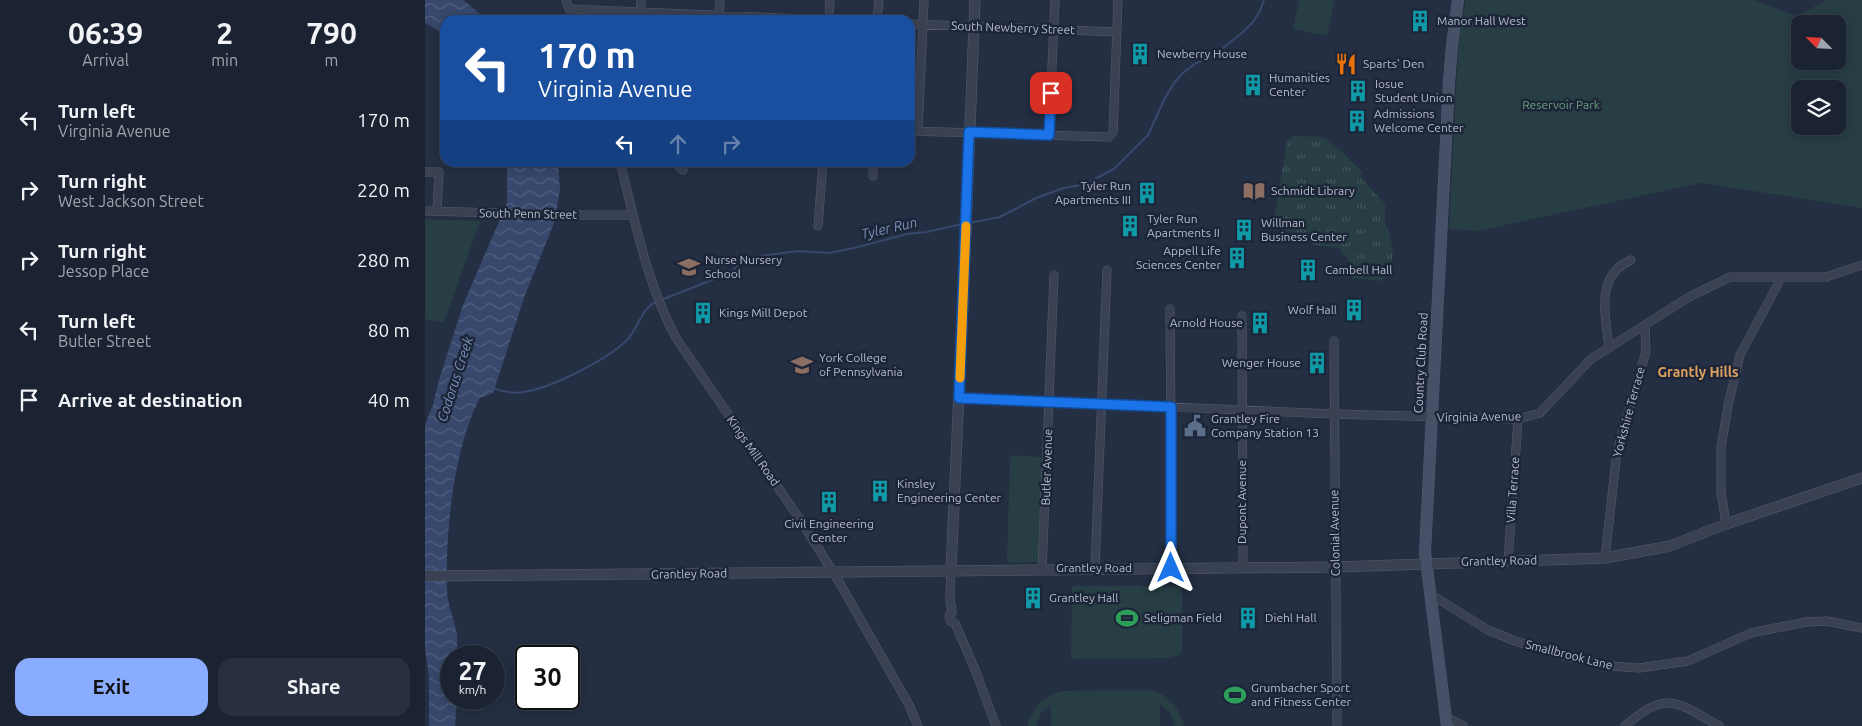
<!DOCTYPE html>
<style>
body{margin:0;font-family:Ubuntu,sans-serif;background:#282f3f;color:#f1f3f6;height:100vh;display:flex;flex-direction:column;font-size:19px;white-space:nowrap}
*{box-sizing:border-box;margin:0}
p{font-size:16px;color:#a0a4ac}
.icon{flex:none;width:28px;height:28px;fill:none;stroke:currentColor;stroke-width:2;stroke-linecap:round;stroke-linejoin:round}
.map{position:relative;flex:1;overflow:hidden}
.details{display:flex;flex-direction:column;background:#1b2333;width:425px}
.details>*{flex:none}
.guide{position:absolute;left:15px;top:15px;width:475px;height:152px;border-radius:15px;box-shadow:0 2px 12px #0003,0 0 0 1px #39404e;background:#1a4fa0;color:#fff;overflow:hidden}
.needle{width:32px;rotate:294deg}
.fabs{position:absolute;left:1366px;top:15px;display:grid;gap:10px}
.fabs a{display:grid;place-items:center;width:55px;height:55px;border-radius:10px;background:#1b2333;box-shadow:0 2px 12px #0003,0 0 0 1px #39404e;font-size:25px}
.speed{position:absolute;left:15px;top:645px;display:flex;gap:10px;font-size:25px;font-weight:700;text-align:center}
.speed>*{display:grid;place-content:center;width:65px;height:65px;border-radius:50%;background:#1b2333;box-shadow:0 2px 12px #0003,0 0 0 1px #39404e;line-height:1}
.speed small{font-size:12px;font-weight:400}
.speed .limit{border:2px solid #111;border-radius:8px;background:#fff;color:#111}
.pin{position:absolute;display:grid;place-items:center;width:42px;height:42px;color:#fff;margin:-21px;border-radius:10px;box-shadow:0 2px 8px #0006}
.me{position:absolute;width:55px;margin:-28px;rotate:0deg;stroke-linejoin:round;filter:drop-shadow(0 0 4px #0008)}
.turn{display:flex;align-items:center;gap:18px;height:105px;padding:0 15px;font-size:22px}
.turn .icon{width:65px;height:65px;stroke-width:2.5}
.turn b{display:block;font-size:35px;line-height:42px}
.lanes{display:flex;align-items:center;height:48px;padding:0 15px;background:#0003;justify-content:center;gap:25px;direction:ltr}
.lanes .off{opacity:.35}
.eta{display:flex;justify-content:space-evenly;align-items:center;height:85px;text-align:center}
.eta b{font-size:30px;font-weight:600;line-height:35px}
.cta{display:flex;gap:10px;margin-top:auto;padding:10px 15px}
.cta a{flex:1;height:58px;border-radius:15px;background:#89acff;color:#111;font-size:20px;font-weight:600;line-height:58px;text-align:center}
.cta a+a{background:#282f3f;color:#f1f3f6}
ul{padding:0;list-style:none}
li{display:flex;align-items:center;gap:15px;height:70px;padding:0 15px}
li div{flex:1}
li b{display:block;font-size:19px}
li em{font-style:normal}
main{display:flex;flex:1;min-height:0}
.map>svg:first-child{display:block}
.grass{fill:url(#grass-tufts)}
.park{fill:#263e44;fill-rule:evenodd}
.water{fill:url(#water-waves)}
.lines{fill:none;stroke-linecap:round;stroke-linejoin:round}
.stream{stroke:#37486c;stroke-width:2}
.minor-casing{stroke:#545c6d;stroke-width:9}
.tertiary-casing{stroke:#545c6d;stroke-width:11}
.secondary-casing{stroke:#545c6d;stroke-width:12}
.minor{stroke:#394153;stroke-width:8}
.tertiary{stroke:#394153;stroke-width:10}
.secondary{stroke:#465066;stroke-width:11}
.route-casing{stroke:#114b97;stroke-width:12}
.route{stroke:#1a73e8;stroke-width:9}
.slow{stroke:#f59e0b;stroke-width:9}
.labels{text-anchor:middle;stroke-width:5;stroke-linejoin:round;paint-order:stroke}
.poi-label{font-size:12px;fill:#b6bdcd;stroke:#1d2638;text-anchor:start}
.street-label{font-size:12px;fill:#b6bdcd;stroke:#1d2638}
.park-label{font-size:12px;fill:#6ba07c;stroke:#1d2638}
.water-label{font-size:14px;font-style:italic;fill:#7b8fb6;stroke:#1d2638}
.neighbourhood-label{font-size:14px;font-weight:bold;fill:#dea15f;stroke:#1d2638}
</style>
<main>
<section class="details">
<div class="eta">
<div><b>06:39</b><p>Arrival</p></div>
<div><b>2</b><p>min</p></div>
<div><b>790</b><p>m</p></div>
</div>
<ul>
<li><svg class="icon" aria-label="left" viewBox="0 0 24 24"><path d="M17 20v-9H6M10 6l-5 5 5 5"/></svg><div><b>Turn left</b><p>Virginia Avenue</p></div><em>170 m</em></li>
<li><svg class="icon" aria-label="right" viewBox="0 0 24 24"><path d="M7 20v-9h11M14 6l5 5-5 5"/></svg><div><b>Turn right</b><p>West Jackson Street</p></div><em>220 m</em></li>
<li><svg class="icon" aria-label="right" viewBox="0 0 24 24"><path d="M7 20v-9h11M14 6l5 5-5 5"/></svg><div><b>Turn right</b><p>Jessop Place</p></div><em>280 m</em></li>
<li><svg class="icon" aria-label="left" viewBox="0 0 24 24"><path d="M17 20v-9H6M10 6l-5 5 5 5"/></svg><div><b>Turn left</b><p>Butler Street</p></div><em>80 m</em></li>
<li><svg class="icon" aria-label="arrive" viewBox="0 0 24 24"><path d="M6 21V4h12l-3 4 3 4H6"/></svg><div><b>Arrive at destination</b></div><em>40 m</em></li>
</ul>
<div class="cta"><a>Exit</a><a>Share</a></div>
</section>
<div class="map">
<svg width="1437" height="726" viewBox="0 0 1437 726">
<defs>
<pattern id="grass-tufts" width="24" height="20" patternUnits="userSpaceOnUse" patternTransform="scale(1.25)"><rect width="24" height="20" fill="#263e44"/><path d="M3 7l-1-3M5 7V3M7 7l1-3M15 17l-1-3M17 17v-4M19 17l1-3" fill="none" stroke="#43585e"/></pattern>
<pattern id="water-waves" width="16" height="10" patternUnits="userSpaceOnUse" patternTransform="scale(1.25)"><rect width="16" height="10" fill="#37486c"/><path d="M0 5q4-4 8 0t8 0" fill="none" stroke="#526080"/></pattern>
</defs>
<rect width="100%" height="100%" fill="#242f44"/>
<path class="grass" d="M869 136 899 137 916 151 938 173 935 176 960 204C961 210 959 215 960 220 963 235 971 249 966 263H959L957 281 927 278 923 271 924 261 914 248 890 245 854 227 849 220 862 141Z"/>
<path class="park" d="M874 0H910L902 36 868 29Z
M1041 0H1330L1371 16 1402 0H1437V208L1276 183 1052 231 1024 229 1034 31ZM1375 24H1412V61H1375ZM1375 89H1412V126H1375Z
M0 219 55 221 19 323 0 319Z
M587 455 615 457 619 460 614 562 585 563 582 560 585 459Z
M647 586H757V651L755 655 742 658 646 659Z
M720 690C741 691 754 706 759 726H750L745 713 735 704V726H626V704L616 713 611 726H602C607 707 619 695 638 691Z"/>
<path class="water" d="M0 0H38L63 20H20V38L11 29 0 23Z
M82 163H133L135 190 129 223 100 295 68 393 55 398C29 446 20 534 22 589 22 602 28 616 31 630 33 638 32 648 32 656H26V699H32L30 726H4V676L0 648V425L8 405 14 380 38 305 82 203Z"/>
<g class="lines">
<path class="stream" d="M544 223 575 217 611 198 639 188 660 184 689 169 723 135 739 100 749 83 758 73 771 63 788 56 818 32 828 22 835 11 839 0
M236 300 287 280 305 272 317 263 336 256 373 251 404 253 429 248 482 234 502 232 537 224
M67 388C77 391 87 394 98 392 125 389 181 360 201 341 213 330 216 308 231 302"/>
<g class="minor-casing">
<path id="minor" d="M141 0 148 20
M144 9 405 20
M215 20 216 0
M294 20 295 0
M404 20 405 0
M452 20 454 0
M485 24 692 32
M485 70 496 71
M485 131 684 137 688 132 693 0
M493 131 499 0
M624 135 630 0
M195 162C210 221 222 284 251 338L378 524 413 580 484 705 493 726
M250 162 258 170
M0 172H14L12 211
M448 176V162
M0 211 144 215H207
M393 226 398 162
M745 309 747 568
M817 316 818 567
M909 341 912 726
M1184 348C1181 317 1169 276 1206 260
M534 398 909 414 1093 419 1115 413 1166 359 1264 297 1305 277H1401L1437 265
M1301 524 1296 492V447L1304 401 1315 355 1356 278
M1180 558 1192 451 1221 351 1220 326
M1083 562 1093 419
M670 568 682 270
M526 569 525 599 527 612 524 616 526 622 530 623 551 672 571 726
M617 569 629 275
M1005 594 1063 630 1090 641 1140 656 1184 666 1214 668 1263 661 1326 633 1381 622 1402 621 1437 628
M1021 717 1038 726
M1200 726C1242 690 1250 701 1294 726"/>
</g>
<g class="tertiary-casing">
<path id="tertiary" d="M526 569 539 282 550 0
M0 576 910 567 1180 558 1245 546 1301 524 1437 478"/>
</g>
<g class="secondary-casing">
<path id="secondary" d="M1022 726 1000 552 1024 82 1027 45 1033 0"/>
</g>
<use href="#minor" class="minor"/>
<use href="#tertiary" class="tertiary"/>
<use href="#secondary" class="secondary"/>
</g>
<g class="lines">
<g class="route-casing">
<path id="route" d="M626 93 624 135 544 132 534 398 746 407V568"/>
</g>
<use href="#route" class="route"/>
<path class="slow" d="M535 378 541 226"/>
</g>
<defs>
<g id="building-bare" transform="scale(1.725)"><path d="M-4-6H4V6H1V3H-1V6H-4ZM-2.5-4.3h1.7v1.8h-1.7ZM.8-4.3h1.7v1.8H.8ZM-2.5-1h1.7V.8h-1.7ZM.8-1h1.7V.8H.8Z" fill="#0f9aa8" stroke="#1d2638" stroke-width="2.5" paint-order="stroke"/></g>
<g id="restaurant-bare" transform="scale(1.725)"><path d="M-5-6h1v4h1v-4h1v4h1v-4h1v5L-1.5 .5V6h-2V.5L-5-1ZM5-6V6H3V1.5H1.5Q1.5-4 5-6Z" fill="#e8710a" stroke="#1d2638" stroke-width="2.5" paint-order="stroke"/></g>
<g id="library-bare" transform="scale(1.725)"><path d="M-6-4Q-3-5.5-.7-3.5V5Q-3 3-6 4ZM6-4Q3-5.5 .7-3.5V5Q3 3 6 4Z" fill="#8d6e63" stroke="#1d2638" stroke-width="2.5" paint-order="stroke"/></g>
<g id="school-bare" transform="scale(1.725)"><path d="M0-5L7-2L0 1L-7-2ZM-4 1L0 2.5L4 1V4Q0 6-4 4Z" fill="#8d6e63" stroke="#1d2638" stroke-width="2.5" paint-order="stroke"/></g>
<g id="university-bare" transform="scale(1.725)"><path d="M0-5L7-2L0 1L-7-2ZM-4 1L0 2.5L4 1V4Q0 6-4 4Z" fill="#8d6e63" stroke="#1d2638" stroke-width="2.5" paint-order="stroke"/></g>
<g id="civic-bare" transform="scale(1.725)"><path d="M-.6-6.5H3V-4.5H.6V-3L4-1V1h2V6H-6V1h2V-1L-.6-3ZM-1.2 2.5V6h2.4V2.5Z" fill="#5c6f8a" stroke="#1d2638" stroke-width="2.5" paint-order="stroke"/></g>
<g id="stadium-bare" transform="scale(1.725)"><path d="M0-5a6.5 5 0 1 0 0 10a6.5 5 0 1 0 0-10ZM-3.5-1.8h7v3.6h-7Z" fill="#2e9e5b" stroke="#1d2638" stroke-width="2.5" paint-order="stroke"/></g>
</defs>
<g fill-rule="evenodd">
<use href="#building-bare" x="995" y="21"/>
<use href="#building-bare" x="715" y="54"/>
<use href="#restaurant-bare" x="921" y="64"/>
<use href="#building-bare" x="828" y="85"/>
<use href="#building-bare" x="933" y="91"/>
<use href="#building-bare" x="932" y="121"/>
<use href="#library-bare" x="829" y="191"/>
<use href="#building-bare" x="722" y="193"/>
<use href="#building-bare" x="705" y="226"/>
<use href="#building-bare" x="819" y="230"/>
<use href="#building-bare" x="812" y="258"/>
<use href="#school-bare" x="264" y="267"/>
<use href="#building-bare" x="883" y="270"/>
<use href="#building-bare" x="929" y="310"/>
<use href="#building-bare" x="278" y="313"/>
<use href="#building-bare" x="835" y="323"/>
<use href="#building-bare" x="892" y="363"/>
<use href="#university-bare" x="377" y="365"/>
<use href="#civic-bare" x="770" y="426"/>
<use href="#building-bare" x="455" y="491"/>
<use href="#building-bare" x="404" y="502"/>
<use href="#building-bare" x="608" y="598"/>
<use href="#stadium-bare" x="702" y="618"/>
<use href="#building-bare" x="823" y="618"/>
<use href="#stadium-bare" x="810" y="695"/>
</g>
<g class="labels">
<g class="poi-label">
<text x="1012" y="25">Manor Hall West</text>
<text x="732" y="58">Newberry House</text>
<text x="938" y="68">Sparts' Den</text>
<text x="844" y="82">Humanities<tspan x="844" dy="14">Center</tspan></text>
<text x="950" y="88">Iosue<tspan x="950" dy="14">Student Union</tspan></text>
<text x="949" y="118">Admissions<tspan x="949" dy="14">Welcome Center</tspan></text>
<text x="706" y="190" text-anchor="end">Tyler Run<tspan x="706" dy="14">Apartments III</tspan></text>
<text x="846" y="195">Schmidt Library</text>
<text x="722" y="223">Tyler Run<tspan x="722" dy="14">Apartments II</tspan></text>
<text x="836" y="227">Willman<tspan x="836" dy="14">Business Center</tspan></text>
<text x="796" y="255" text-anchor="end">Appell Life<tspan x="796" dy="14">Sciences Center</tspan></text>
<text x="280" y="264">Nurse Nursery<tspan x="280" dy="14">School</tspan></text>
<text x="900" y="274">Cambell Hall</text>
<text x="912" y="314" text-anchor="end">Wolf Hall</text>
<text x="294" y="317">Kings Mill Depot</text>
<text x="818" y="327" text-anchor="end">Arnold House</text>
<text x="394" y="362">York College<tspan x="394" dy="14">of Pennsylvania</tspan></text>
<text x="876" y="367" text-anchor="end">Wenger House</text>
<text x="786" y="423">Grantley Fire<tspan x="786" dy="14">Company Station 13</tspan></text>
<text x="472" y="488">Kinsley<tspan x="472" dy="14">Engineering Center</tspan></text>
<text x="404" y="528" text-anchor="middle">Civil Engineering<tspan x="404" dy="14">Center</tspan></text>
<text x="624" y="602">Grantley Hall</text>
<text x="719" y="622">Seligman Field</text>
<text x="840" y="622">Diehl Hall</text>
<text x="826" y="692">Grumbacher Sport<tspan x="826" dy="14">and Fitness Center</tspan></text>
</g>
<g class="street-label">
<text transform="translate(588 28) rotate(2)" y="4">South Newberry Street</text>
<text transform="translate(103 214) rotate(1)" y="4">South Penn Street</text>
<text transform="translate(996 363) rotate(-87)" y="4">Country Club Road</text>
<text transform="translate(1204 412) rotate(-75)" y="4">Yorkshire Terrace</text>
<text transform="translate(1054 417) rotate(-1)" y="4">Virginia Avenue</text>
<text transform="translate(328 451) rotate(55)" y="4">Kings Mill Road</text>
<text transform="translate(622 467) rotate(-88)" y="4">Butler Avenue</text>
<text transform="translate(1088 490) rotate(-86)" y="4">Villa Terrace</text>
<text transform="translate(817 502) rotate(-90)" y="4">Dupont Avenue</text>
<text transform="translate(910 533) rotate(-91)" y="4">Colonial Avenue</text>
<text transform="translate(1074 561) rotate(-1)" y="4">Grantley Road</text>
<text x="669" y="572">Grantley Road</text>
<text transform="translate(264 574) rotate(-1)" y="4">Grantley Road</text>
<text transform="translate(1144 655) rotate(14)" y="4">Smallbrook Lane</text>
</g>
<g class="park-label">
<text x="1136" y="109">Reservoir Park</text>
</g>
<g class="water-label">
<text transform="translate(464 228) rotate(-13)" y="5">Tyler Run</text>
<text transform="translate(30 379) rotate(-72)" y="5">Codorus Creek</text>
</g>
<g class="neighbourhood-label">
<text x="1273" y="377">Grantly Hills</text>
</g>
</g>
</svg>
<div class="fabs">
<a><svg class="needle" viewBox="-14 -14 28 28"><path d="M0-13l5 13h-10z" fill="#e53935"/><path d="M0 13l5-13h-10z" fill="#a0a4ac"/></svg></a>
<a><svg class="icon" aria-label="layers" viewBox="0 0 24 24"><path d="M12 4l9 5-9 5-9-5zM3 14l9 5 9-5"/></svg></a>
</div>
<div class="speed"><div>27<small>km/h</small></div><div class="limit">30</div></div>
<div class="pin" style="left:626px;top:93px;background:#d93025"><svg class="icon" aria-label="arrive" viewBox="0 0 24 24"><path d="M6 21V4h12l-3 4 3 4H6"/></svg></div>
<svg class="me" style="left:746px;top:568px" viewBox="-20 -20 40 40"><path d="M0-17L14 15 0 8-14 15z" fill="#1a73e8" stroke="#fff" stroke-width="4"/></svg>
<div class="guide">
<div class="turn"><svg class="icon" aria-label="left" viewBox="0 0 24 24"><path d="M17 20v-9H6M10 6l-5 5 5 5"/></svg><div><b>170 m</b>Virginia Avenue</div></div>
<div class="lanes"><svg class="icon" aria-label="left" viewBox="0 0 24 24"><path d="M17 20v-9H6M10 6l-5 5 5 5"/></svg><svg class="icon off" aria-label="ahead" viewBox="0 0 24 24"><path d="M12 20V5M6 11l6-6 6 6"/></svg><svg class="icon off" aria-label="right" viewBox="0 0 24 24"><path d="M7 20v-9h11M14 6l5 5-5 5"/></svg></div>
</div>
</div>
</main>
